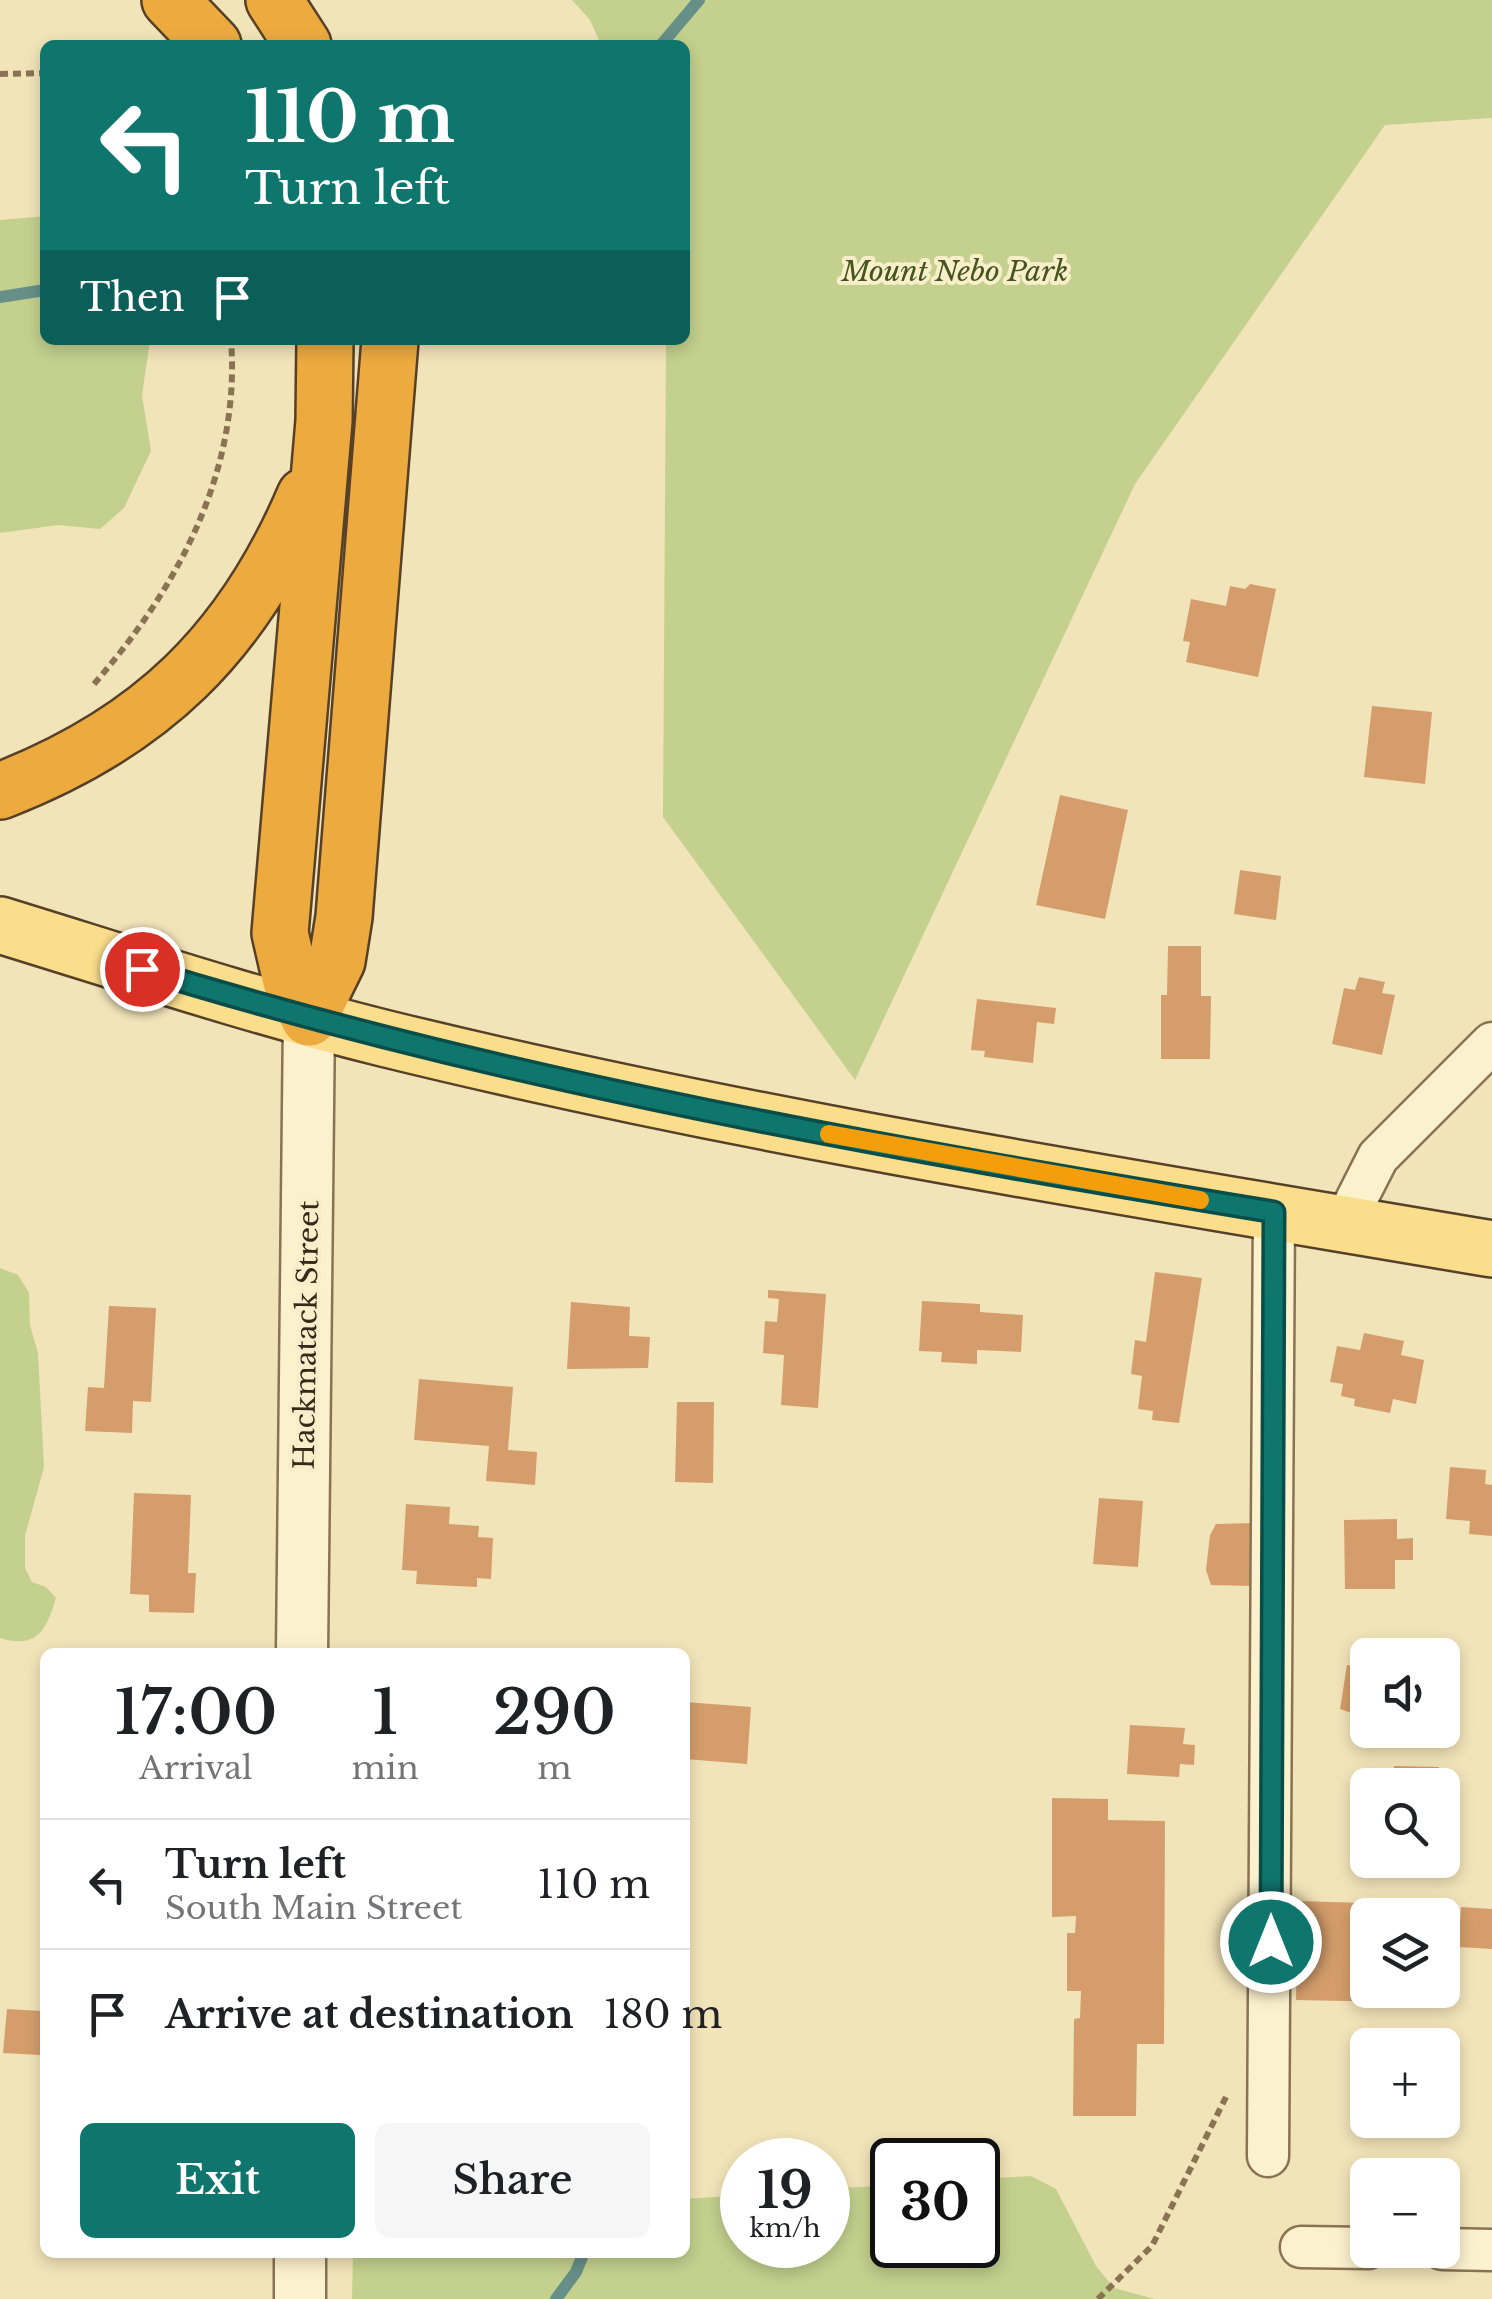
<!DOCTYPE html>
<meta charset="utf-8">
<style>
body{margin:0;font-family:"Libre Baskerville",serif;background:#f6f6f6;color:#202124;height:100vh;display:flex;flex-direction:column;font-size:38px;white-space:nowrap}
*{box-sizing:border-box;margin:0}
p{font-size:32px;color:#757577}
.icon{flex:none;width:55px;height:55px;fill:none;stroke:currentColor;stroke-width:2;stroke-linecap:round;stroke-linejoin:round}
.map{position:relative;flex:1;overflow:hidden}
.details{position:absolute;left:40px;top:1648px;width:650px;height:610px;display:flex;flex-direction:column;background:#fff;border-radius:15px;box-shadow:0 5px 15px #0003}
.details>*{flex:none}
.banner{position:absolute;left:40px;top:40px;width:650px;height:305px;border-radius:15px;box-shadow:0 5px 15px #0003;background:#0f766e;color:#fff;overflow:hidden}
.tools{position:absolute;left:1350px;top:1638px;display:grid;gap:20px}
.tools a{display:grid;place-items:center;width:110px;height:110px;border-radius:15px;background:#fff;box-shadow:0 5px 15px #0003;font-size:50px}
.speed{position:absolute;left:720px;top:2138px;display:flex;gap:20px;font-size:50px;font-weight:700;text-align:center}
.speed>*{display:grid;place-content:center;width:130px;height:130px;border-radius:50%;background:#fff;box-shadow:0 5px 15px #0003;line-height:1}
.speed small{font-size:25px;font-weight:400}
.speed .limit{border:5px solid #111;border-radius:15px;background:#fff;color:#111}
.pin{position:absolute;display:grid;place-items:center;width:85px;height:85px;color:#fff;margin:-42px;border:5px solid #fff;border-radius:50%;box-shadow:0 2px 10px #0007}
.me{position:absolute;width:110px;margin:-55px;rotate:0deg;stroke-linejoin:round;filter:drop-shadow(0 0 8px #0008)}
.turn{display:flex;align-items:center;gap:35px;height:210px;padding:0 40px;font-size:45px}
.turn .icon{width:130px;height:130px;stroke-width:2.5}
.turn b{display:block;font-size:70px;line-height:85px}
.then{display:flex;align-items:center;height:95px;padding:0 40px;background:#0003;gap:20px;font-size:38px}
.eta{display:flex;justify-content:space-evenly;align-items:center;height:170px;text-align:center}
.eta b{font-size:60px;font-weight:600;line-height:70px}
.primary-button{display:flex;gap:20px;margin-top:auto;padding:20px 40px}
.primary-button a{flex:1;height:115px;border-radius:15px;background:#0f766e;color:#fff;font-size:40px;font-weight:600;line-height:115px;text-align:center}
.primary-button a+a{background:#f6f6f6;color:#202124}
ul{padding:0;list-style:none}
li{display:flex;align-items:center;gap:30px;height:130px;padding:0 40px;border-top:2px solid #e0e0e0}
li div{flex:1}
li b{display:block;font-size:38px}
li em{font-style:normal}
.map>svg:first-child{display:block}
.green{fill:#c4d08d}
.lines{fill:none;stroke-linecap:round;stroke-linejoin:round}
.stream{stroke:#668f87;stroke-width:12}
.building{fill:#d49d6b}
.minor-casing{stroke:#8a7353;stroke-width:45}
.tertiary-casing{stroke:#8a7353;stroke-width:55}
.primary-casing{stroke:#564028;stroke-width:60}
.motorway-casing{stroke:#564028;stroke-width:60}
.path{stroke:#8a7353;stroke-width:6;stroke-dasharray:8 5;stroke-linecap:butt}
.minor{stroke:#fcf1cd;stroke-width:40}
.tertiary{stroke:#fcf1cd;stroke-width:50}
.primary{stroke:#fade8c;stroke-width:55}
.motorway{stroke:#ecaa3f;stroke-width:55}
.route-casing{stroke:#0a4d48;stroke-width:25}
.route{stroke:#0f766e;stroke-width:18}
.slow{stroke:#f59e0b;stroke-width:18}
.labels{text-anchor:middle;stroke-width:8;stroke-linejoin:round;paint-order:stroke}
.park-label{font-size:28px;font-style:italic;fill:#44551e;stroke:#f9eeca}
.street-label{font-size:28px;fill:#372919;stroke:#f9eeca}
</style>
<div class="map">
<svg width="1492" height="2299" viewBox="0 0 1492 2299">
<rect width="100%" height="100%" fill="#f2e4b9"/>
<path class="green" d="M572 0H1492V118L1385 125 1135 484 855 1080 663 817 666 340H685V45H601L590 20Z
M45 216V340H150L142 395 151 451 124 508 100 529 58 525 0 533V220Z
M0 1268 18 1275 29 1293 30 1325 38 1353 44 1467 25 1536V1568L32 1582 46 1587 56 1598C46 1631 37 1649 0 1638Z
M1031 2176 1056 2189 1096 2266 1114 2288 1155 2299H352L353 2253 685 2252V2199L742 2195V2245H828V2189L892 2185V2245H978V2179Z"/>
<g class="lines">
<path class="stream" d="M661 45 699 0
M0 297 45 290
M556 2299 576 2272 584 2252"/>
</g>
<path class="building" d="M1250 584 1276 589 1258 677 1186 662 1190 642 1183 641 1191 599 1226 606 1230 586 1245 589Z
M1372 706 1432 712 1425 784 1364 777Z
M1060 795 1128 810 1105 919 1036 905Z
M1240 870 1281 876 1276 920 1234 914Z
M1168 946H1201V996H1211L1210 1059H1161V995H1167Z
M1359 977 1385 982 1382 993 1395 995 1382 1055 1332 1044 1344 988 1355 990Z
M977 999 1056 1008 1054 1024 1037 1022 1033 1063 984 1057 985 1051 971 1050Z
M1155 1272 1202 1278 1179 1423 1152 1420 1153 1411 1138 1409 1142 1376 1131 1374 1135 1340 1146 1342Z
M768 1290 826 1294 818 1408 781 1405 784 1355 763 1353 765 1321 777 1322 779 1299 768 1298Z
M922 1301 980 1304V1312L1023 1315 1021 1352 977 1350V1364L941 1362 942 1352 919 1351Z
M571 1302 630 1307 629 1336 650 1337 648 1368 567 1369Z
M109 1306 156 1308 151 1402 133 1401 132 1433 85 1431 88 1387 104 1388Z
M1364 1333 1404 1341 1401 1355 1424 1360 1416 1404 1393 1399 1390 1413 1354 1406 1355 1399 1341 1396 1343 1384 1330 1382 1337 1346 1360 1350Z
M419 1379 513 1387 508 1450 537 1452 535 1485 486 1481 489 1446 414 1440Z
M677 1402H714L713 1483 675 1482Z
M1450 1467 1486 1470 1485 1484 1492 1485V1536L1469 1534 1470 1521 1446 1519Z
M134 1493 191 1495 188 1573H196L194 1613 149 1612V1595L130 1594Z
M1099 1498 1143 1501 1138 1567 1093 1564Z
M406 1504 450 1507 449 1524 479 1526 478 1537 493 1538 491 1579 477 1578V1587L416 1584 417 1571 402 1570Z
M1397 1519V1539L1413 1538V1560H1395V1589H1345L1344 1520Z
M1252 1523 1253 1586 1211 1585 1206 1570 1210 1535 1216 1524Z
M1347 1665 1368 1668V1719L1340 1709Z
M685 1702 751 1707 747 1764 685 1759Z
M1130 1725 1185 1728 1183 1744 1195 1745 1194 1765 1180 1764 1179 1777 1127 1774Z
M1394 1766 1439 1767 1438 1785H1393Z
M1052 1798 1108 1799V1820L1165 1821 1164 2044H1137L1136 2116H1073L1074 2019 1080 2018 1081 1991H1067V1933H1075L1076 1916 1052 1917Z
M1298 1901 1396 1904 1395 1915H1368V1990H1394L1393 2002 1296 2000Z
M1461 1907 1492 1909V1949L1458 1947Z
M7 2009 42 2011 40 2055 3 2053Z"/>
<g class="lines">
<g class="minor-casing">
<path id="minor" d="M1344 1224 1378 1157 1492 1043
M1268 2156 1274 1212
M1301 2247 1368 2248
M1442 2249 1492 2250"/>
</g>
<g class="tertiary-casing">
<path id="tertiary" d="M302 1652 309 1018
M300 2299V2252"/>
</g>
<g class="primary-casing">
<path id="primary" d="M0 925C127 964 254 1006 383 1038 749 1128 1121 1186 1492 1249"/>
</g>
<g class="motorway-casing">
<path id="motorway" d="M170 0 213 45
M274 0 303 45
M0 791C150 733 242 644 305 496
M309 1018 337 961 344 917 390 340
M309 1018 291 981 280 933 324 421 325 340"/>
</g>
<path class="path" d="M0 74 45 73
M94 684C178 588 241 470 231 340
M1098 2299 1152 2246 1227 2095"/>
<use href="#minor" class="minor"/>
<use href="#tertiary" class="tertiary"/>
<use href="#primary" class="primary"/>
<use href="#motorway" class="motorway"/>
</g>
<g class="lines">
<g class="route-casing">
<path id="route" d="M142 969C511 1083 893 1149 1274 1212L1271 1942"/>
</g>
<use href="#route" class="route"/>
<path class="slow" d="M829 1134 1200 1200"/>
</g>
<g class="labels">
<g class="park-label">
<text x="955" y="281">Mount Nebo Park</text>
</g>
<g class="street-label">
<text transform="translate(306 1335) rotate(-89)" y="10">Hackmatack Street</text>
</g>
</g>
</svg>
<div class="tools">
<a><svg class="icon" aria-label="sound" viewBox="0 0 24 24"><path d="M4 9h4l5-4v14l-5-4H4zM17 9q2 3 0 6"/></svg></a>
<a><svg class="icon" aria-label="search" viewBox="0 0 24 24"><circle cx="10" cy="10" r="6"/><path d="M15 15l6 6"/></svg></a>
<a><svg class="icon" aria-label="layers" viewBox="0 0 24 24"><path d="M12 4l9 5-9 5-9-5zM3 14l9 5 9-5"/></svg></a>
<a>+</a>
<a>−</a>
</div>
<div class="speed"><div>19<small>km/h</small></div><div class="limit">30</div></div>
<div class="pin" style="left:142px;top:969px;background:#d93025"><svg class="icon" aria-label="arrive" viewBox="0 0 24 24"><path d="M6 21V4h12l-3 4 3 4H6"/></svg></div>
<svg class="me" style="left:1271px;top:1942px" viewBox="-20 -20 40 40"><circle r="17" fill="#0f766e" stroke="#fff" stroke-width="3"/><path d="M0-11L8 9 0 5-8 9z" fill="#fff"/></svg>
<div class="banner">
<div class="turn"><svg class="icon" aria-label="left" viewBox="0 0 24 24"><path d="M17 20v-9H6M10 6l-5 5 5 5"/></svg><div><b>110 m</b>Turn left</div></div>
<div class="then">Then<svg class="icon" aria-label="arrive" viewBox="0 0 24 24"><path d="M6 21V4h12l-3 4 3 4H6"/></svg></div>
</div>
<section class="details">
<div class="eta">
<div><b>17:00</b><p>Arrival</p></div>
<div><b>1</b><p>min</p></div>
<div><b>290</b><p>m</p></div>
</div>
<ul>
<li><svg class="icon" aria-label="left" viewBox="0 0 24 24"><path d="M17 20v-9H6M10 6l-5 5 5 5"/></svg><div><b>Turn left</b><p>South Main Street</p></div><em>110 m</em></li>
<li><svg class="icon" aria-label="arrive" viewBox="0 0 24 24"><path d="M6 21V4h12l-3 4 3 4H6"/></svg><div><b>Arrive at destination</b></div><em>180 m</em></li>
</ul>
<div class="primary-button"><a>Exit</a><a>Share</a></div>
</section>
</div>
